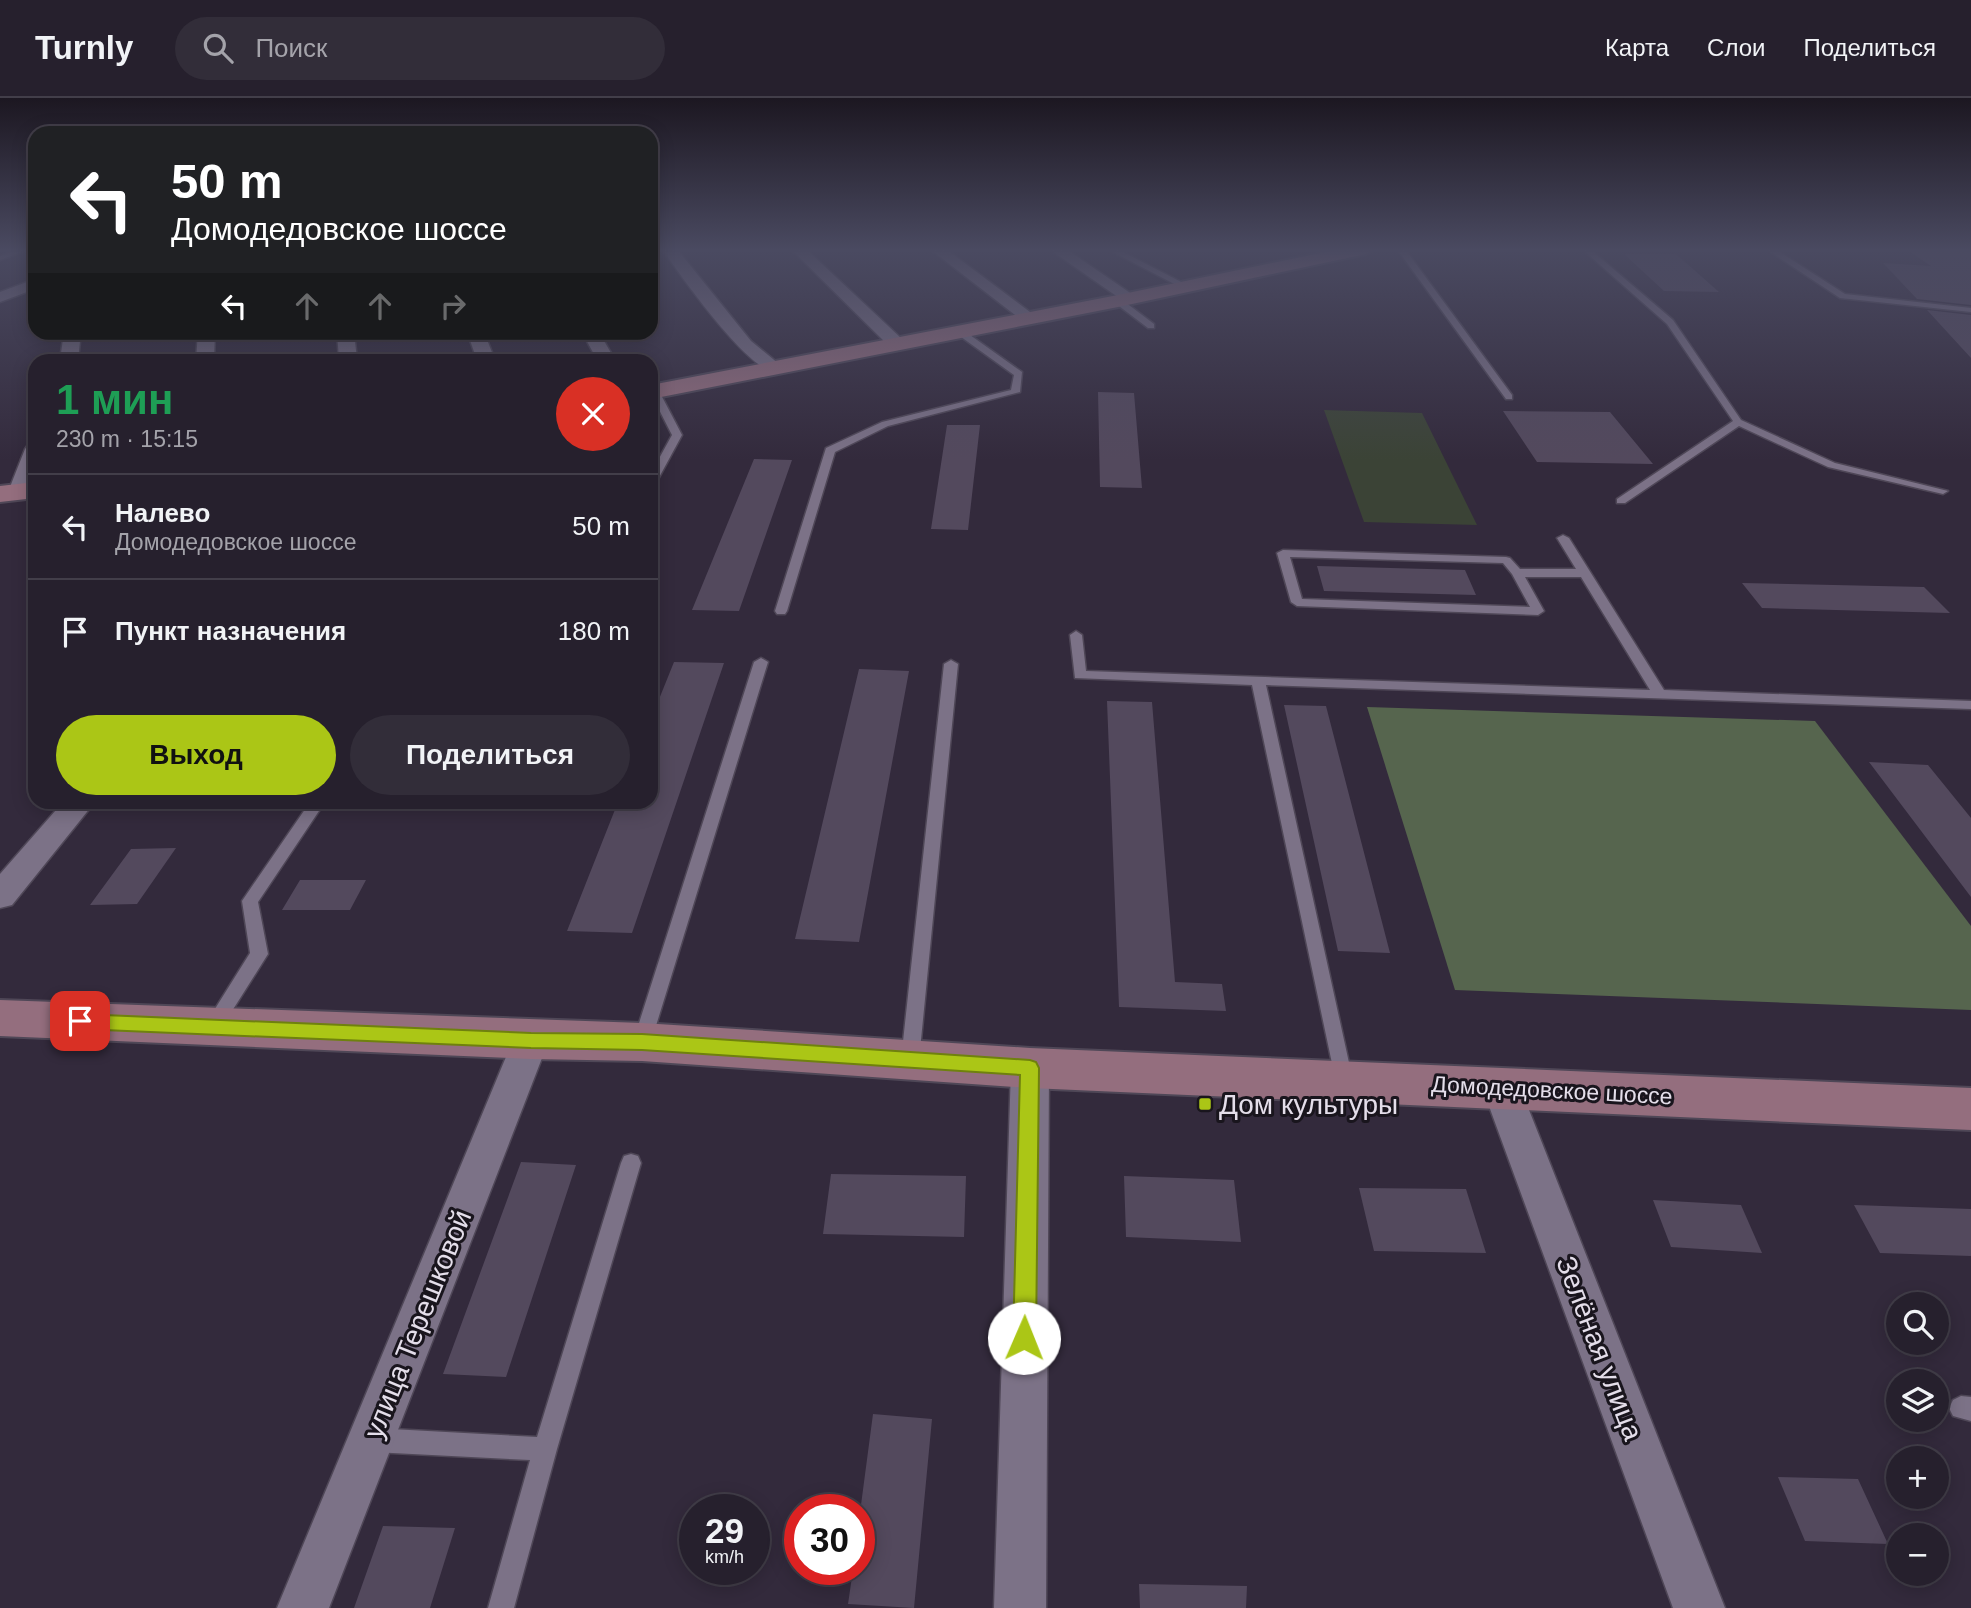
<!DOCTYPE html>
<html lang="ru">
<meta charset="utf-8">
<style>
body{margin:0;font-family:Arial,sans-serif;background:#322d39;color:#f1f3f6;height:100vh;display:flex;flex-direction:column;font-size:26px;white-space:nowrap}
*{box-sizing:border-box;margin:0}
p{font-size:23px;color:#a4a3aa}
.icon{flex:none;width:38px;height:38px;fill:none;stroke:currentColor;stroke-width:2;stroke-linecap:round;stroke-linejoin:round}
.map{position:relative;flex:1;overflow:hidden}
.sheet{position:absolute;left:28px;top:256px;width:630px;height:455px;display:flex;flex-direction:column;background:#26202d;border-radius:21px;box-shadow:0 4px 18px #0003,0 0 0 2px #423e49}
.sheet>*{flex:none}
.guide{position:absolute;left:28px;top:28px;width:630px;height:214px;border-radius:21px;box-shadow:0 4px 18px #0003,0 0 0 2px #423e49;background:#202124;color:#fff;overflow:hidden}
.fabs{position:absolute;left:1886px;top:1194px;display:grid;gap:14px}
.fabs a{display:grid;place-items:center;width:63px;height:63px;border-radius:50%;background:#26202d;box-shadow:0 4px 18px #0003,0 0 0 2px #423e49;font-size:35px}
.speed{position:absolute;left:679px;top:1396px;display:flex;gap:14px;font-size:35px;font-weight:700;text-align:center}
.speed>*{display:grid;place-content:center;width:91px;height:91px;border-radius:50%;background:#26202d;box-shadow:0 4px 18px #0003,0 0 0 2px #423e49;line-height:1}
.speed small{font-size:18px;font-weight:400}
.speed .limit{border:10px solid #d22;background:#fff;color:#111}
.pin{position:absolute;display:grid;place-items:center;width:60px;height:60px;color:#fff;margin:-30px;border-radius:14px;box-shadow:0 4px 10px #0006}
.me{position:absolute;width:77px;margin:-38px;rotate:1deg;stroke-linejoin:round;filter:drop-shadow(0 0 5px #0008)}
.turn{display:flex;align-items:center;gap:24px;height:147px;padding:0 28px;font-size:32px}
.turn .icon{width:91px;height:91px;stroke-width:2.5}
.turn b{display:block;font-size:49px;line-height:60px}
.lanes{display:flex;align-items:center;height:66px;padding:0 28px;background:#0003;justify-content:center;gap:35px;direction:ltr}
.lanes .off{opacity:.35}
.round{display:grid;place-items:center;flex:none;width:74px;height:74px;border-radius:37px;background:#322d39}
.overview{display:flex;align-items:center;justify-content:space-between;height:119px;padding:0 28px}
h1{font-size:42px;font-weight:600;line-height:52px;color:#1e9e55}
.button{display:flex;gap:14px;margin-top:auto;padding:14px 28px}
.button a{flex:1;height:80px;border-radius:42px;background:#abc616;color:#111;font-size:28px;font-weight:600;line-height:80px;text-align:center}
.button a+a{background:#322d39;color:#f1f3f6}
ul{padding:0;list-style:none}
li{display:flex;align-items:center;gap:21px;height:105px;padding:0 28px;border-top:2px solid #423e49}
li div{flex:1}
li b{display:block;font-size:26px}
li em{font-style:normal}
header{display:flex;align-items:center;gap:42px;box-sizing:border-box;height:98px;padding:0 35px;background:#26202d;border-bottom:2px solid #423e49}
header strong{font-size:33px}
nav{display:flex;gap:38px;margin-inline-start:auto;font-size:24px}
.search{width:490px;height:63px;background:#322d39;display:flex;align-items:center;gap:18px;box-sizing:border-box;padding:0 24px;border-radius:38px;color:#a4a3aa;font-size:26px}
.map>svg:first-child{display:block}
.green{fill:#3b4336}
.forest{fill:#56654e}
.building{fill:#53495d}
.lines{fill:none;stroke-linecap:round;stroke-linejoin:round}
.lane-casing{stroke:#4f4757;stroke-width:3}
.street-casing{stroke:#4f4757;stroke-width:3}
.secondary-casing{stroke:#4f4757;stroke-width:4}
.lane{fill:#7c7287;fill-rule:evenodd}
.street{fill:#7c7287;fill-rule:evenodd}
.secondary{fill:#946e7e;fill-rule:evenodd}
.route{fill:#abc616;stroke:#6f810e;stroke-width:2}
.poi-dot{fill:#abc616;stroke:#19151d;stroke-width:2.5}
.labels{text-anchor:middle;stroke-width:6;stroke-linejoin:round;paint-order:stroke}
.street-label{font-size:23px;fill:#e4deea;stroke:#19151d}
.near-poi-label{font-size:28px;fill:#e4deea;stroke:#19151d;text-anchor:start}
.near-street-label{font-size:28px;fill:#e4deea;stroke:#19151d}
</style>
<header>
<strong>Turnly</strong>
<div class="search"><svg class="icon" aria-label="search" viewBox="0 0 24 24"><circle cx="10" cy="10" r="6"/><path d="M15 15l6 6"/></svg>Поиск</div>
<nav><a>Карта</a><a>Слои</a><a>Поделиться</a></nav>
</header>
<div class="map">
<svg width="1971" height="1510" viewBox="0 0 1971 1510">
<rect width="100%" height="100%" fill="#332a3c"/>
<path class="green" d="M1324 312 1422 315 1477 427 1364 424Z"/>
<path class="forest" d="M1367 609 1815 623 1971 828V912L1455 892Z"/>
<path class="building" d="M1906 151H1971V207L1917 201 1883 165 1931 168Z
M1624 156H1676L1719 194 1664 193Z
M1927 212 1971 217V260Z
M1098 294 1134 295 1142 390 1100 389Z
M1503 313 1610 314 1653 366 1537 364Z
M947 327H980L968 432 931 431Z
M754 361 792 362 739 513 692 512Z
M1317 468 1465 472 1476 497 1324 493Z
M1742 485 1924 489 1950 515 1762 510Z
M674 564 724 565 632 835 567 833 618 704H651V621Z
M859 571 909 573 859 844 795 841Z
M1107 603 1152 604 1175 884 1222 886 1226 913 1119 909Z
M1284 607 1326 608 1390 855 1338 853Z
M1869 664 1928 667 1971 720V799Z
M176 750 137 806 90 807 131 751Z
M300 782H366L350 812H282Z
M521 1064 576 1067 506 1279 443 1276Z
M831 1076 966 1078 964 1139 823 1136Z
M1124 1078 1234 1082 1241 1144 1126 1139Z
M1359 1090 1466 1091 1486 1155 1374 1153Z
M1653 1102 1741 1107 1762 1155 1671 1149Z
M1854 1107 1971 1111V1158L1880 1155Z
M873 1316 932 1321 914 1510 848 1506 853 1472H859V1422Z
M1778 1379 1858 1381 1888 1446 1805 1443Z
M383 1428 455 1430 430 1510H354Z
M1139 1486 1247 1488 1246 1510H1140Z"/>
<g class="lines">
<g class="lane-casing">
<path id="lane" d="M19 151H30L0 162V158Z
M1107 151H1117L1191 189 1184 191Z
M1397 151H1405L1512 297V301H1506Z
M1582 151H1590L1673 222 1741 322 1835 365 1948 393 1943 396 1828 369 1739 328 1625 405H1617V401L1733 323 1667 226Z
M1766 151H1775L1845 196 1971 210V214L1840 200Z
M1115 201H1121L1154 226V230H1148L1115 205Z
M957 232H963L1022 274 1020 294 888 328 835 354 787 513 785 516H777L775 513 826 350 882 324 1011 292 1014 277 957 236Z
M654 290 659 293 682 337 656 385 651 388V375L672 337 651 296V291Z
M1563 437 1569 440 1664 592 1971 603V611L1266 587 1353 983 1351 989 1344 991 1337 989 1252 587 1075 580 1070 537 1076 533 1082 537 1086 573 1650 592 1581 479H1525L1544 513 1538 517 1297 508 1291 504 1277 455 1283 452 1506 459 1510 460 1520 471H1576L1557 440ZM1290 459 1503 465 1512 476 1530 509 1302 501Z
M761 560 768 564 651 944 649 949 642 952 635 949 633 944 754 564Z
M951 562 958 566 919 962 917 968 910 970 903 968 901 962 944 566Z
M310 704H325L258 804 268 856 220 932 214 935 208 932 205 927 208 922 250 855 242 803Z
M631 1056 638 1058 641 1065 557 1351 514 1510H488L530 1362 373 1354 365 1350 361 1342 365 1334 373 1330 537 1339 621 1065 624 1058Z
M1961 1298 1971 1299V1323L1953 1318 1949 1310 1953 1302Z"/>
</g>
<g class="street-casing">
<path id="street" d="M662 151H677L751 243 779 266 782 270 779 274C752 280 679 175 662 151Z
M791 151H806L903 242 906 246 903 250H891Z
M930 151H946L1038 220 1036 224H1024Z
M1049 151H1066L1139 201 1137 204H1125Z
M35 181V191L0 204V194Z
M64 234H81L78 262H60Z
M198 234H215L214 262H196Z
M337 234H354L357 262H339Z
M467 234H484L495 262H477Z
M582 234H599L615 262H597Z
M35 345C35 364 37 382 27 399H11L8 394 25 351 28 347Z
M63 704H95L12 807 0 810V776Z
M531 927 544 931 549 942 329 1510H277L513 942 518 931Z
M1030 954 1043 959 1049 970 1046 1510H994L1011 970 1017 959Z
M1501 972 1514 977 1520 989 1725 1510H1673L1482 989 1488 977Z"/>
</g>
<g class="secondary-casing">
<path id="secondary" d="M1340 151H1375L1366 156 1118 209 651 301V287L1118 197Z
M35 384V400L0 404V388Z
M0 902 642 925 1030 950 1971 990V1032L1030 990 642 963 531 961 0 938Z"/>
</g>
<use href="#lane" class="lane"/>
<use href="#street" class="street"/>
<use href="#secondary" class="secondary"/>
</g>
<linearGradient id="sky" x2="0" y2="1"><stop stop-color="#1c1721"/><stop offset="0.42" stop-color="#4a4a61"/><stop offset="1" stop-color="#4a4a61" stop-opacity="0"/></linearGradient>
<rect width="1971" height="362" fill="url(#sky)"/>
<path class="route" d="M80 916 531 935 642 936 1030 962 1036 964 1039 970 1036 1240 1033 1248 1024 1251 1016 1248 1013 1240 1020 977 642 952 531 950 80 931 73 928 70 923 73 918Z"/>
<rect class="poi-dot" x="1198" y="999" width="14" height="14" rx="3.5"/>
<g class="labels">
<g class="street-label">
<text transform="translate(1552 992) rotate(3)" y="8">Домодедовское шоссе</text>
</g>
<g class="near-poi-label">
<text x="1219" y="1016">Дом культуры</text>
</g>
<g class="near-street-label">
<text transform="translate(417 1226) rotate(-68)" y="10">улица Терешковой</text>
<text transform="translate(1600 1250) rotate(69)" y="10">Зелёная улица</text>
</g>
</g>
</svg>
<div class="fabs">
<a><svg class="icon" aria-label="search" viewBox="0 0 24 24"><circle cx="10" cy="10" r="6"/><path d="M15 15l6 6"/></svg></a>
<a><svg class="icon" aria-label="layers" viewBox="0 0 24 24"><path d="M12 4l9 5-9 5-9-5zM3 14l9 5 9-5"/></svg></a>
<a>+</a>
<a>−</a>
</div>
<div class="speed"><div>29<small>km/h</small></div><div class="limit">30</div></div>
<div class="pin" style="left:80px;top:923px;background:#d93025"><svg class="icon" aria-label="arrive" viewBox="0 0 24 24"><path d="M6 21V4h12l-3 4 3 4H6"/></svg></div>
<svg class="me" style="left:1024px;top:1240px" viewBox="-20 -20 40 40"><circle r="19" fill="#fff"/><path d="M0-13L10 11 0 6-10 11z" fill="#abc616"/></svg>
<div class="guide">
<div class="turn"><svg class="icon" aria-label="left" viewBox="0 0 24 24"><path d="M17 20v-9H6M10 6l-5 5 5 5"/></svg><div><b>50 m</b>Домодедовское шоссе</div></div>
<div class="lanes"><svg class="icon" aria-label="left" viewBox="0 0 24 24"><path d="M17 20v-9H6M10 6l-5 5 5 5"/></svg><svg class="icon off" aria-label="ahead" viewBox="0 0 24 24"><path d="M12 20V5M6 11l6-6 6 6"/></svg><svg class="icon off" aria-label="ahead" viewBox="0 0 24 24"><path d="M12 20V5M6 11l6-6 6 6"/></svg><svg class="icon off" aria-label="right" viewBox="0 0 24 24"><path d="M7 20v-9h11M14 6l5 5-5 5"/></svg></div>
</div>
<section class="sheet">
<div class="overview"><div><h1>1 мин</h1><p>230 m · 15:15</p></div><a class="round" style="background:#d93025;color:#fff"><svg class="icon" aria-label="close" viewBox="0 0 24 24"><path d="M6 6l12 12M18 6L6 18"/></svg></a></div>
<ul>
<li><svg class="icon" aria-label="left" viewBox="0 0 24 24"><path d="M17 20v-9H6M10 6l-5 5 5 5"/></svg><div><b>Налево</b><p>Домодедовское шоссе</p></div><em>50 m</em></li>
<li><svg class="icon" aria-label="arrive" viewBox="0 0 24 24"><path d="M6 21V4h12l-3 4 3 4H6"/></svg><div><b>Пункт назначения</b></div><em>180 m</em></li>
</ul>
<div class="button"><a>Выход</a><a>Поделиться</a></div>
</section>
</div>
